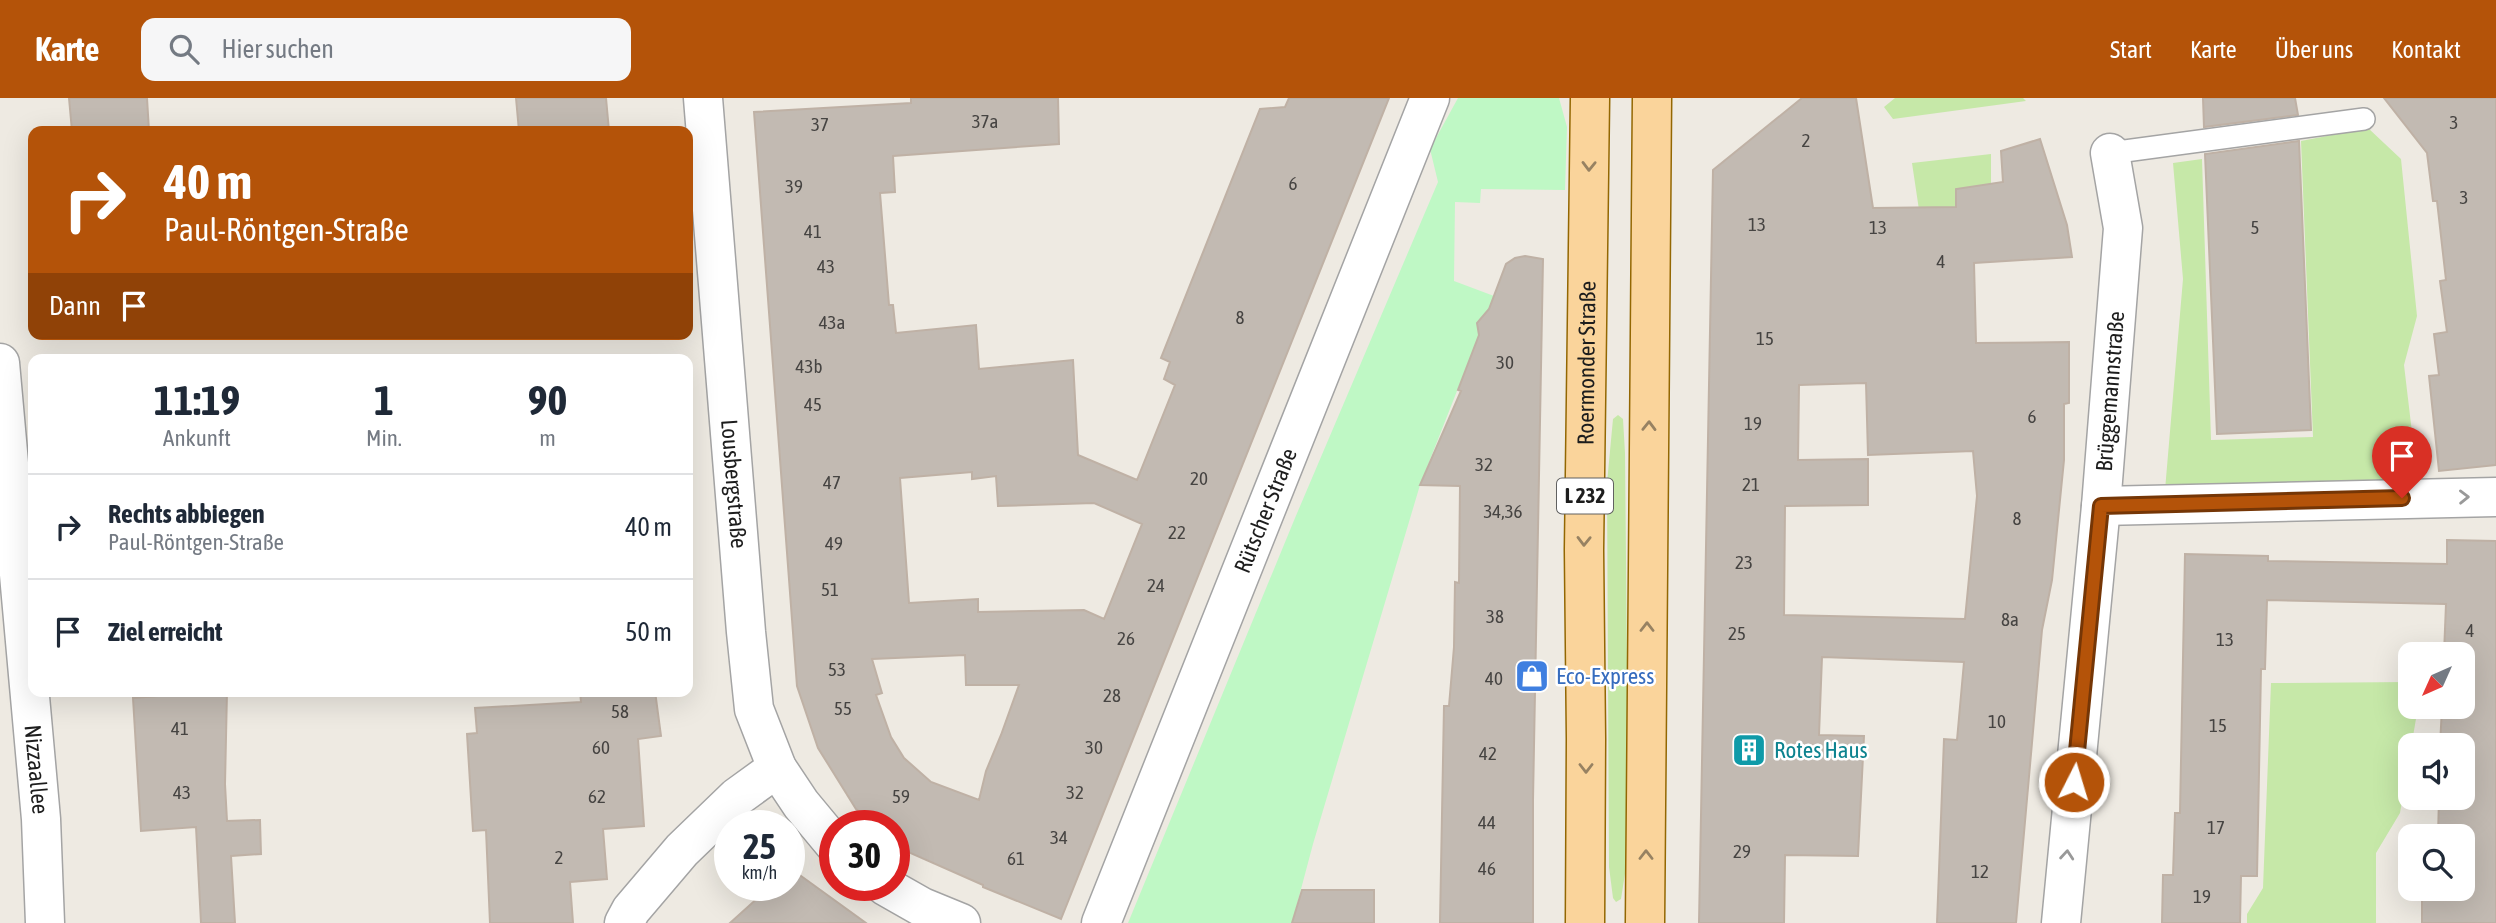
<!DOCTYPE html>
<html lang="de">
<meta charset="utf-8">
<style>
body{margin:0;font-family:"Asap Condensed",sans-serif;background:#f6f6f7;color:#1f2937;height:100vh;display:flex;flex-direction:column;font-size:26px;white-space:nowrap}
*{box-sizing:border-box;margin:0}
p{font-size:23px;color:#747a83}
.icon{flex:none;width:38px;height:38px;fill:none;stroke:currentColor;stroke-width:2;stroke-linecap:round;stroke-linejoin:round}
.map{position:relative;flex:1;overflow:hidden}
.panel{position:absolute;left:28px;top:256px;width:665px;height:343px;display:flex;flex-direction:column;background:#fff;border-radius:14px;box-shadow:0 7px 28px #0002}
.panel>*{flex:none}
.hud{position:absolute;left:28px;top:28px;width:665px;height:214px;border-radius:14px;box-shadow:0 7px 28px #0002;background:#b45309;color:#fff;overflow:hidden}
.needle{width:46px;rotate:225deg}
.fabs{position:absolute;left:2398px;top:544px;display:grid;gap:14px}
.fabs a{display:grid;place-items:center;width:77px;height:77px;border-radius:14px;background:#fff;box-shadow:0 7px 28px #0002;font-size:35px}
.speed{position:absolute;left:714px;top:712px;display:flex;gap:14px;font-size:35px;font-weight:700;text-align:center}
.speed>*{display:grid;place-content:center;width:91px;height:91px;border-radius:50%;background:#fff;box-shadow:0 7px 28px #0002;line-height:1}
.speed small{font-size:18px;font-weight:400}
.speed .limit{border:10px solid #d22;background:#fff;color:#111}
.pin{position:absolute;display:grid;place-items:center;width:60px;height:60px;color:#fff;margin:-72px -30px;border-radius:50% 50% 50% 0;rotate:-45deg;box-shadow:0 0 7px #0007}
.pin .icon{rotate:45deg}
.me{position:absolute;width:77px;margin:-38px;rotate:5deg;stroke-linejoin:round;filter:drop-shadow(0 0 5px #0008)}
.turn{display:flex;align-items:center;gap:24px;height:147px;padding:0 21px;font-size:32px}
.turn .icon{width:91px;height:91px;stroke-width:2.5}
.turn b{display:block;font-size:49px;line-height:60px}
.then{display:flex;align-items:center;height:66px;padding:0 21px;background:#0003;gap:14px;font-size:26px}
.eta{display:flex;justify-content:space-evenly;align-items:center;height:119px;text-align:center}
.eta b{font-size:42px;font-weight:700;line-height:49px}
ul{padding:0;list-style:none}
li{display:flex;align-items:center;gap:21px;height:105px;padding:0 21px;border-top:2px solid #e0e1e3}
li div{flex:1}
li b{display:block;font-size:26px}
li em{font-style:normal}
header{display:flex;align-items:center;gap:42px;box-sizing:border-box;height:98px;padding:0 35px;background:#b45309;color:#fff}
header strong{font-size:33px}
nav{display:flex;gap:38px;margin-inline-start:auto;font-size:24px}
.search{width:490px;height:63px;background:#f6f6f7;display:flex;align-items:center;gap:18px;box-sizing:border-box;padding:0 24px;border-radius:14px;color:#747a83;font-size:26px}
.map>svg:first-child{display:block}
.grass{fill:#c6e8a8}
.park{fill:#bff8c5}
.building{fill:#c2bab2;stroke:#bfb1a5;stroke-width:2;fill-rule:evenodd}
.lines{fill:none;stroke-linecap:round;stroke-linejoin:round}
.lane-casing{stroke:#a4a4a4;stroke-width:24}
.street-casing{stroke:#a4a4a4;stroke-width:41}
.primary-casing{stroke:#936702;stroke-width:41}
.lane{stroke:#fff;stroke-width:21}
.street{stroke:#fff;stroke-width:38}
.primary{stroke:#fad49b;stroke-width:38}
.oneway{stroke:#978262}
.oneway2{stroke:#999}
.route-casing{stroke:#753606;stroke-width:18}
.route{stroke:#b45309;stroke-width:12}
.labels{text-anchor:middle;stroke-width:5;stroke-linejoin:round;paint-order:stroke}
.number-label{font-size:19px;fill:#464442}
.shield{fill:#fff;stroke:#616161;stroke-width:2}
.shield-label{font-size:21px;font-weight:bold;fill:#1d1d1d}
.street-label{font-size:23px;fill:#1d1d1d;stroke:#fff}
.shop-label{font-size:23px;fill:#366cbe;stroke:#fff;text-anchor:start}
.culture-label{font-size:23px;fill:#0d838f;stroke:#fff;text-anchor:start}
</style>
<header>
<strong>Karte</strong>
<div class="search"><svg class="icon" aria-label="search" viewBox="0 0 24 24"><circle cx="10" cy="10" r="6"/><path d="M15 15l6 6"/></svg>Hier suchen</div>
<nav><a>Start</a><a>Karte</a><a>Über uns</a><a>Kontakt</a></nav>
</header>
<div class="map">
<svg width="2496" height="825" viewBox="0 0 2496 825">
<rect width="100%" height="100%" fill="#eeeae2"/>
<path class="grass" d="M1895 0H2023L2026 3 1893 21 1884 9Z
M2368 30 2401 61 2417 218 2404 267 2418 385 2165 392 2183 181 2173 65 2202 61 2211 342 2313 339 2301 43Z
M1991 56V86L1956 91V127L1922 132 1912 65Z
M1618 317 1623 321 1625 355 1628 671 1627 763 1621 801 1616 804 1613 800 1609 769 1607 385 1613 321Z
M2410 584V609H2418L2400 715 2376 755V825H2247V816L2263 790 2271 585Z"/>
<path class="park" d="M1458 0H1559L1567 29 1565 92 1481 91 1480 105 1455 104 1454 183 1494 198 1489 211 1477 225 1479 237 1420 387 1313 746 1292 825H1128L1295 420 1438 84 1430 51Z"/>
<path class="building" d="M69 0H147L149 33H72Z
M516 0H606L609 33H519Z
M911 0H1058L1059 46 893 58 895 94 880 95 889 207H893L896 235 976 227 979 271 1073 262 1078 357 1137 382 1175 287 1164 281 1170 264 1161 260 1260 11 1285 9 1289 0H1389L1061 821 983 789V787L908 754 894 743V728H877L856 711 818 650 797 588 754 14 911 5ZM972 374V381L996 378 998 408 1094 405 1142 426 1104 521 1084 512 978 514V501L909 505 900 380ZM965 557 966 587H1019L1001 637 986 673 979 702 931 684 904 660 891 639 876 597 882 595 872 561Z
M1802 0H1856L1873 110 1956 109V91L2003 84 2001 53 2040 41 2067 127 2072 159 1974 165 1976 245 2069 244V305L2064 306V362L2052 482 2042 532 2016 825H1937L1944 641 1957 642 1964 564 1822 559 1819 637 1864 638 1858 758 1785 757 1784 825H1699L1713 72ZM1866 285 1868 357 1973 353 1977 398 1965 521 1784 517 1785 408 1868 407V361L1798 362 1799 287Z
M2203 0H2295L2298 17 2204 29Z
M2384 0H2496V367L2439 373 2429 278 2439 277 2434 236 2447 234 2440 183 2446 182 2437 103H2433L2427 55Z
M2299 43 2311 332 2217 336 2205 56Z
M1525 158 1543 161 1533 702V825H1440L1444 608H1449L1454 549 1455 484 1459 485 1460 388 1420 387 1461 293 1458 292 1479 237 1477 225 1489 211 1506 166 1515 160Z
M2447 442 2496 443V825H2422V791H2462V738H2438L2439 700H2462V648H2440L2442 609H2462V556H2444L2446 506 2267 502 2265 571H2261L2257 778H2241L2240 825H2162L2163 777H2173L2175 715H2180L2185 456 2268 458V463L2447 466Z
M170 593H227L225 686 227 723 260 722 261 756 231 758 235 825H201L196 729 141 733 133 600 170 597Z
M580 593H655L661 638 638 641 644 728 603 731 607 781 570 784 573 825H490L486 732 473 733 467 636 477 635 475 610 581 604Z
M790 770 866 825H730L771 788H789Z
M1302 792H1374V825H1292Z"/>
<g class="lines">
<g class="lane-casing">
<path id="lane" d="M2110 55 2364 21"/>
</g>
<g class="street-casing">
<g id="street">
<path id="s1" d="M703 0 746 534 754 611 777 670 801 706 835 747"/>
<path id="s2" d="M0 265 41 721 45 825"/>
<path d="M2101 408 2496 399"/>
<path d="M885 788 922 809 961 825"/>
<path d="M624 825 631 812 682 752 737 699 777 670"/>
<path id="s3" d="M1101 825 1430 0"/>
<path id="s4" d="M2061 825 2101 408 2123 130 2110 55"/>
</g>
</g>
<g class="primary-casing">
<g id="primary">
<path id="s5" d="M1585 825 1586 641 1584 452 1590 0"/>
<path d="M1645 825 1652 0"/>
</g>
</g>
<use href="#lane" class="lane"/>
<use href="#street" class="street"/>
<use href="#primary" class="primary"/>
</g>
<defs><path id="oneway-chevron" d="M-2-3.5L2.5 0L-2 3.5" fill="none" stroke-width="1.6" stroke-linecap="round" stroke-linejoin="round" transform="scale(1.75)"/></defs>
<g class="oneway">
<use href="#oneway-chevron" transform="translate(1589 68) rotate(91)"/>
<use href="#oneway-chevron" transform="translate(1649 328) rotate(-89)"/>
<use href="#oneway-chevron" transform="translate(1584 443) rotate(91)"/>
<use href="#oneway-chevron" transform="translate(1647 529) rotate(-90)"/>
<use href="#oneway-chevron" transform="translate(1586 670) rotate(90)"/>
<use href="#oneway-chevron" transform="translate(1646 757) rotate(-90)"/>
</g>
<g class="oneway2">
<use href="#oneway-chevron" transform="translate(2464 399) rotate(-1)"/>
<use href="#oneway-chevron" transform="translate(2067 757) rotate(-85)"/>
</g>
<g class="lines">
<g class="route-casing">
<path id="route" d="M2074 684 2101 408 2402 400"/>
</g>
<use href="#route" class="route"/>
</g>
<defs>
<g id="shop-square" transform="scale(1.75)"><rect x="-9" y="-9" width="18" height="18" rx="4" fill="#3f7fe0" stroke="#fff"/><path d="M-5-2.5h2.3a2.7 3.5 0 0 1 5.4 0H5L5.5 6h-11ZM-1.5-2.5h3a1.5 2.3 0 0 0-3 0Z" fill="#fff"/></g>
<g id="building-square" transform="scale(1.75)"><rect x="-9" y="-9" width="18" height="18" rx="4" fill="#0f9aa8" stroke="#fff"/><path d="M-4-6H4V6H1V3H-1V6H-4ZM-2.5-4.3h1.7v1.8h-1.7ZM.8-4.3h1.7v1.8H.8ZM-2.5-1h1.7V.8h-1.7ZM.8-1h1.7V.8H.8Z" fill="#fff"/></g>
</defs>
<g fill-rule="evenodd">
<use href="#shop-square" x="1532" y="578"/>
<use href="#building-square" x="1749" y="652"/>
</g>
<g class="labels">
<g class="number-label">
<text x="985" y="30">37a</text>
<text x="2454" y="31">3</text>
<text x="820" y="33">37</text>
<text x="1806" y="49">2</text>
<text x="1293" y="92">6</text>
<text x="794" y="95">39</text>
<text x="2464" y="106">3</text>
<text x="1757" y="133">13</text>
<text x="1878" y="136">13</text>
<text x="2255" y="136">5</text>
<text x="813" y="140">41</text>
<text x="1941" y="170">4</text>
<text x="826" y="175">43</text>
<text x="1240" y="226">8</text>
<text x="832" y="231">43a</text>
<text x="1765" y="247">15</text>
<text x="1505" y="271">30</text>
<text x="809" y="275">43b</text>
<text x="813" y="313">45</text>
<text x="2032" y="325">6</text>
<text x="1753" y="332">19</text>
<text x="1484" y="373">32</text>
<text x="1199" y="387">20</text>
<text x="832" y="391">47</text>
<text x="1751" y="393">21</text>
<text x="1503" y="420">34,36</text>
<text x="2017" y="427">8</text>
<text x="1177" y="441">22</text>
<text x="834" y="452">49</text>
<text x="1744" y="471">23</text>
<text x="1156" y="494">24</text>
<text x="830" y="498">51</text>
<text x="1495" y="525">38</text>
<text x="2010" y="528">8a</text>
<text x="2470" y="539">4</text>
<text x="1737" y="542">25</text>
<text x="1126" y="547">26</text>
<text x="2225" y="548">13</text>
<text x="837" y="578">53</text>
<text x="1494" y="587">40</text>
<text x="1112" y="604">28</text>
<text x="843" y="617">55</text>
<text x="620" y="620">58</text>
<text x="1997" y="630">10</text>
<text x="2218" y="634">15</text>
<text x="180" y="637">41</text>
<text x="601" y="656">60</text>
<text x="1094" y="656">30</text>
<text x="1488" y="662">42</text>
<text x="182" y="701">43</text>
<text x="1075" y="701">32</text>
<text x="597" y="705">62</text>
<text x="901" y="705">59</text>
<text x="1487" y="731">44</text>
<text x="2216" y="736">17</text>
<text x="1059" y="746">34</text>
<text x="1742" y="760">29</text>
<text x="559" y="766">2</text>
<text x="1016" y="767">61</text>
<text x="1487" y="777">46</text>
<text x="1980" y="780">12</text>
<text x="2202" y="805">19</text>
</g>
<rect class="shield" x="1557" y="380.5" width="56" height="35" rx="5"/>
<g class="shield-label">
<text x="1585" y="405">L 232</text>
</g>
<g class="street-label">
<text dy="8" stroke="none"><textPath href="#s5" startOffset="560">Roermonder Straße</textPath></text>
<text dy="8" stroke="none"><textPath href="#s4" startOffset="534">Brüggemannstraße</textPath></text>
<text dy="8" stroke="none"><textPath href="#s1" startOffset="387">Lousbergstraße</textPath></text>
<text dy="8" stroke="none"><textPath href="#s3" startOffset="444">Rütscher Straße</textPath></text>
<text dy="8" stroke="none"><textPath href="#s2" startOffset="408">Nizzaallee</textPath></text>
</g>
<g class="shop-label">
<text x="1556" y="586">Eco-Express</text>
</g>
<g class="culture-label">
<text x="1774" y="660">Rotes Haus</text>
</g>
</g>
</svg>
<div class="fabs">
<a><svg class="needle" viewBox="-14 -14 28 28"><path d="M0-13l5 13h-10z" fill="#e53935"/><path d="M0 13l5-13h-10z" fill="#747a83"/></svg></a>
<a><svg class="icon" aria-label="sound" viewBox="0 0 24 24"><path d="M4 9h4l5-4v14l-5-4H4zM17 9q2 3 0 6"/></svg></a>
<a><svg class="icon" aria-label="search" viewBox="0 0 24 24"><circle cx="10" cy="10" r="6"/><path d="M15 15l6 6"/></svg></a>
</div>
<div class="speed"><div>25<small>km/h</small></div><div class="limit">30</div></div>
<div class="pin" style="left:2402px;top:400px;background:#d93025"><svg class="icon" aria-label="arrive" viewBox="0 0 24 24"><path d="M6 21V4h12l-3 4 3 4H6"/></svg></div>
<svg class="me" style="left:2074px;top:684px" viewBox="-20 -20 40 40"><circle r="17" fill="#b45309" stroke="#fff" stroke-width="3"/><path d="M0-11L8 9 0 5-8 9z" fill="#fff"/></svg>
<div class="hud">
<div class="turn"><svg class="icon" aria-label="right" viewBox="0 0 24 24"><path d="M7 20v-9h11M14 6l5 5-5 5"/></svg><div><b>40 m</b>Paul-Röntgen-Straße</div></div>
<div class="then">Dann<svg class="icon" aria-label="arrive" viewBox="0 0 24 24"><path d="M6 21V4h12l-3 4 3 4H6"/></svg></div>
</div>
<section class="panel">
<div class="eta">
<div><b>11:19</b><p>Ankunft</p></div>
<div><b>1</b><p>Min.</p></div>
<div><b>90</b><p>m</p></div>
</div>
<ul>
<li><svg class="icon" aria-label="right" viewBox="0 0 24 24"><path d="M7 20v-9h11M14 6l5 5-5 5"/></svg><div><b>Rechts abbiegen</b><p>Paul-Röntgen-Straße</p></div><em>40 m</em></li>
<li><svg class="icon" aria-label="arrive" viewBox="0 0 24 24"><path d="M6 21V4h12l-3 4 3 4H6"/></svg><div><b>Ziel erreicht</b></div><em>50 m</em></li>
</ul>
</section>
</div>
